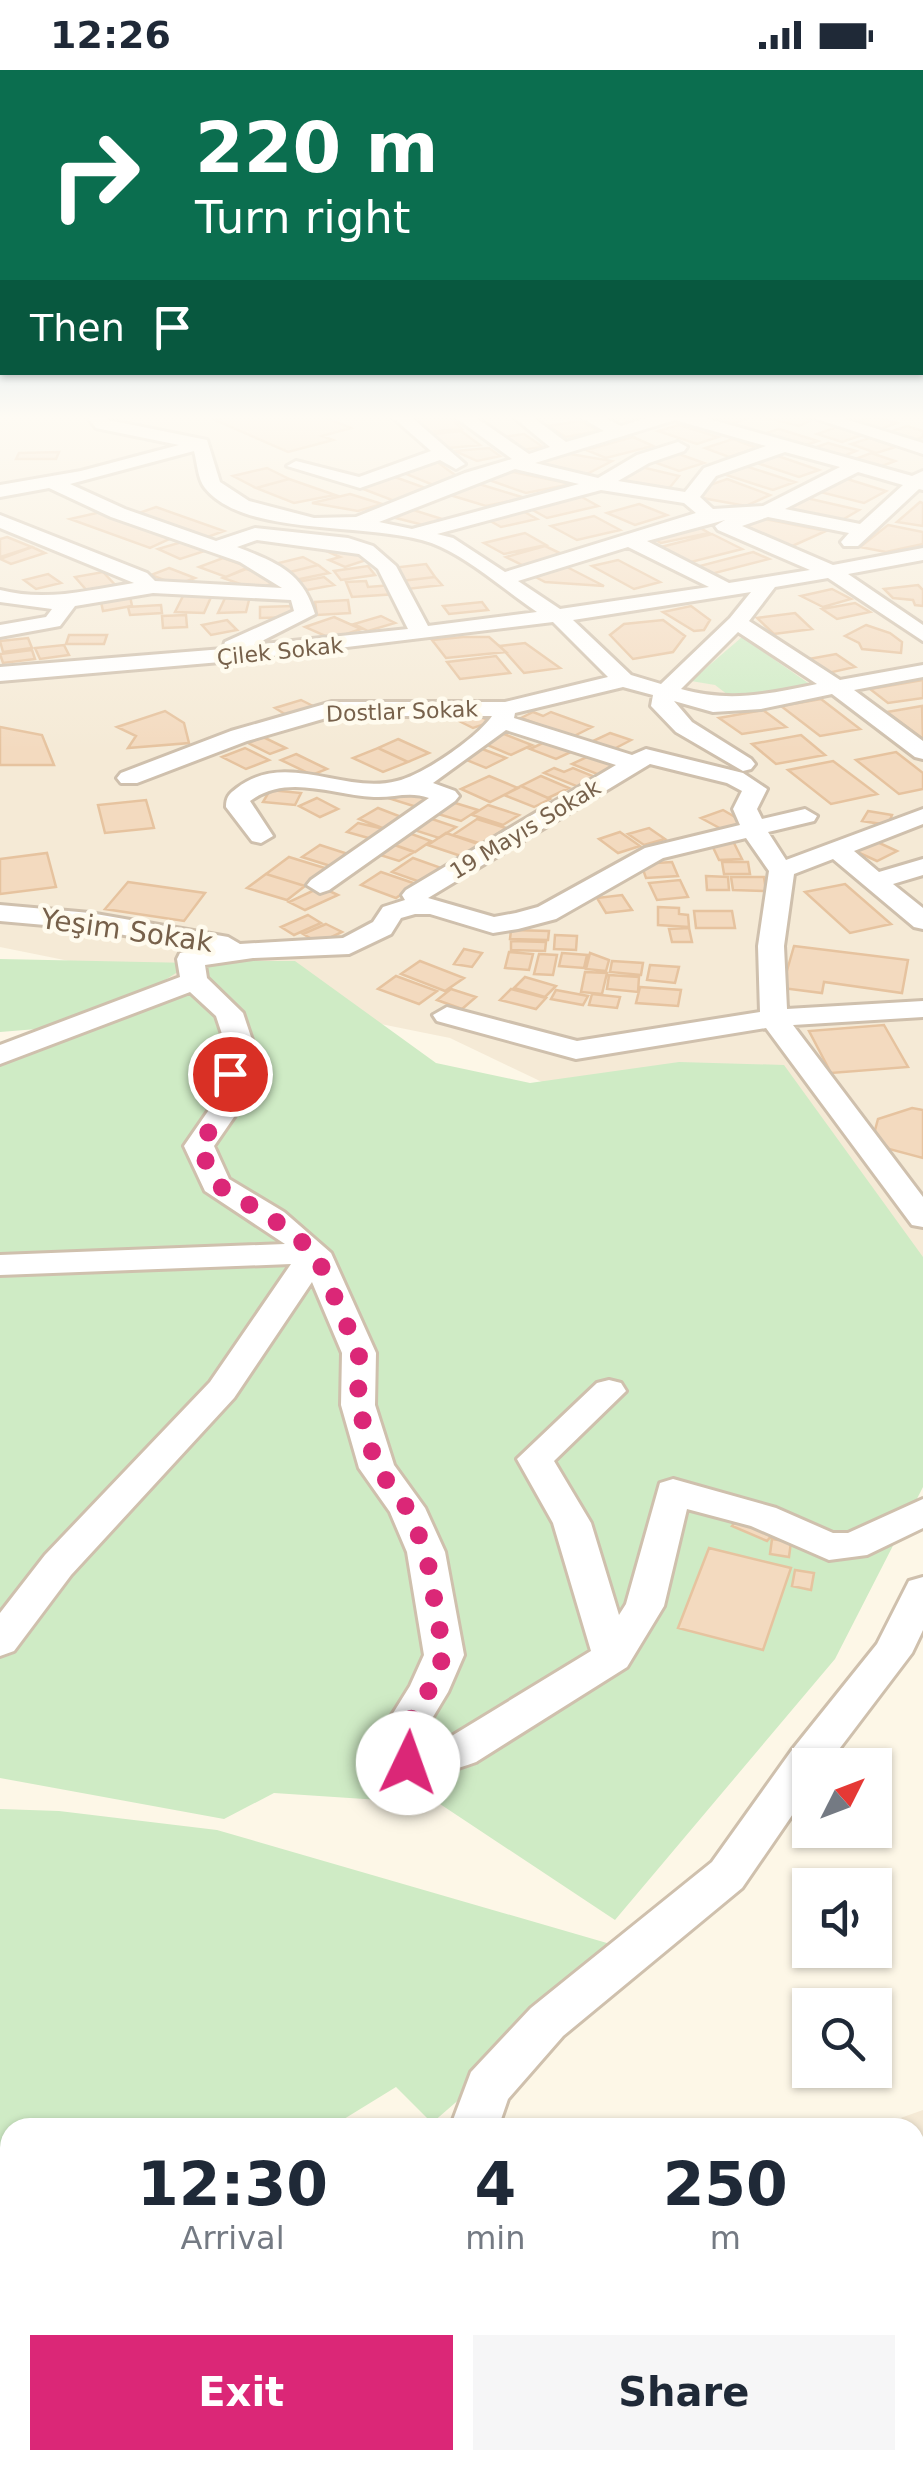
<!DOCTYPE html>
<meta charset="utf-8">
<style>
body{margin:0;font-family:"DejaVu Sans",sans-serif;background:#f6f6f7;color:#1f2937;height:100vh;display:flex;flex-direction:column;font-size:38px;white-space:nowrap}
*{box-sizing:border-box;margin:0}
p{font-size:32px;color:#747a83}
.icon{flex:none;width:55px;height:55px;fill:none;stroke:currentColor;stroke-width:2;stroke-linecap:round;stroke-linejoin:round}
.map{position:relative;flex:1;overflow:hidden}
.drawer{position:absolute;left:0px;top:2048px;width:925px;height:352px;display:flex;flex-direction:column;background:#fff;border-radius:30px 30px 0 0;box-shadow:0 2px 8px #0004}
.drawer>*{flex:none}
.banner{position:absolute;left:0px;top:0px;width:925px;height:305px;box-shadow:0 2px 8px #0004;background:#0b6e4f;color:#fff;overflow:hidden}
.needle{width:65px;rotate:48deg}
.controls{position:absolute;left:792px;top:1678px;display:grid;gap:20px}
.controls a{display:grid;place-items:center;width:100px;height:100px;border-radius:0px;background:#fff;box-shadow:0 2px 8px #0004;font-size:50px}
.pin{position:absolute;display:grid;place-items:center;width:85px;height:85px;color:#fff;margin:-42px;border:5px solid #fff;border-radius:50%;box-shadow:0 2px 10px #0007}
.me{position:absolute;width:110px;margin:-55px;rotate:3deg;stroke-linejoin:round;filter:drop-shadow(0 0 8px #0008)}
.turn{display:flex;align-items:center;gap:35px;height:210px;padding:0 30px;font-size:45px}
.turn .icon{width:130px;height:130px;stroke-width:2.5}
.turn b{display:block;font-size:70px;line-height:85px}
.then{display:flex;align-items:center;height:95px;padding:0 30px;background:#0003;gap:20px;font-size:38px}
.eta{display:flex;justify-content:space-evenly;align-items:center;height:170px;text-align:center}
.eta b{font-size:60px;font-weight:700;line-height:70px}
.cta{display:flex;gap:20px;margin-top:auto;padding:20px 30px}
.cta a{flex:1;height:115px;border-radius:0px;background:#db2777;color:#fff;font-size:40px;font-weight:700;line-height:115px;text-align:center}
.cta a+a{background:#f6f6f7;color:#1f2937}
.status{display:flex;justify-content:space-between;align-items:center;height:70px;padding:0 50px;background:#fff;direction:ltr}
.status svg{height:28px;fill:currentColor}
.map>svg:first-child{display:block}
.residential{fill:#f5ead6}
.green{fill:#cfebc5}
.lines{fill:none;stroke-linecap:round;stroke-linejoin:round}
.canal{fill:#bbdbe7;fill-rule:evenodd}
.building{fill:#f3dabf;stroke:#e6c39f;stroke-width:2.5}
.minor-casing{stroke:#cfc0ad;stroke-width:6}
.path{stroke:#d8bea1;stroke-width:8;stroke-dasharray:4 11;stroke-linecap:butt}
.minor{fill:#fff;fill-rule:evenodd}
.route{stroke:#db2777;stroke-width:18;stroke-dasharray:0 32.4}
.labels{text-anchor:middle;stroke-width:9;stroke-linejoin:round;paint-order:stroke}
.far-street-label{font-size:22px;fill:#77614b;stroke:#fffbee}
.street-label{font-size:28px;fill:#77614b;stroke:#fffbee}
</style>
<div class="status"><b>12:26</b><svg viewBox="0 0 49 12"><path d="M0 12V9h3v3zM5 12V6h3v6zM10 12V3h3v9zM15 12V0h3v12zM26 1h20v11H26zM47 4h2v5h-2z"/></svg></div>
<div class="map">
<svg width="923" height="2398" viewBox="0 0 923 2398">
<rect width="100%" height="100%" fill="#fdf7e7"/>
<path class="residential" d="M0 345H923V1208L791 1131 450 968 0 877Z
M923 2040V2398H0V2373L10 2370V2390H915V2058L875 2057Z"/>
<path class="green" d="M742 567 811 615 736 631 715 615 691 611Z
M0 889 192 893 127 934 202 891H295L436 993 530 1013 679 992 784 995 923 1187V1417L835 1589 615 1850 440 1734 274 1723 224 1749 0 1708V980L49 958 0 962Z
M0 1739 59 1741 217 1760 631 1880 432 2053 396 2017 331 2057 10 2058V2268L0 2275Z"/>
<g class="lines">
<path class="canal" d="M923 2153V2201L915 2204V2156Z
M299 2390H371L368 2398H296Z"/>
</g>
<path class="building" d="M235 345H319L351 358 322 366 333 370 288 382 215 350Z
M448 345 462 359 428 362 415 348Z
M694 345H737L748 348 727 356Z
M795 345 812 350 799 356 759 346Z
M873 346 897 353 878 360 854 352Z
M580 351 599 361 566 367 548 356Z
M679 355 718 367 697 374 658 361Z
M907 356 923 361V367L912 371 887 363Z
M837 357 862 365 842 372 817 364Z
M779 359 818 371 800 377 761 365Z
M461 361 480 375 449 378 433 364Z
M524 364 543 377 514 381 495 368Z
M633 367 653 376 606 388 586 380Z
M870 368 896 377 876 383 851 374Z
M733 369 757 378 729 387 705 378Z
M828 373 856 381 839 388 811 379Z
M489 378 500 386 477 391 455 381Z
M59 382 56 389H16L19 383Z
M676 383 704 393 679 401 651 391Z
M871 383 895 391 877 398 853 390Z
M570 384 612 391 585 405 535 394Z
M772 384 819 400 799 407 751 391Z
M436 391 459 408 433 415 399 401Z
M742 395 795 412 773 420 720 403Z
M637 396 679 406 667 421 614 412Z
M267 398 289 409 256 418 233 406Z
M513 402 572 414 526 423 486 409Z
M392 406 431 420 397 432 358 417Z
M844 408 886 421 864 433 816 421Z
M289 409 335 425 294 433 256 418Z
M727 409 770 425 746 436 697 427 704 417Z
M479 414 525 428 486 436 450 425Z
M350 424 382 434 358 441 312 433Z
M580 426 598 436 547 448 529 438Z
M802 427 859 440 837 453 780 440Z
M920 432 923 433V456L897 452Z
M639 434 667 445 635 455 607 443Z
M156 437 224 461 205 468 139 443Z
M407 438 442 449 427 456 396 448Z
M521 440 537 449 501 457 485 448Z
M101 442 176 466 150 478 70 449Z
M594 446 620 460 577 470 551 456Z
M760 448 826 461 790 477 746 456Z
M695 455 709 463 661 473 648 466Z
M888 455 923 462V474L886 482 860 477Z
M525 463 546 475 504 484 484 473Z
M712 464 742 479 687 493 657 478Z
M7 467 32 477 0 487V469Z
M185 471 208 480 180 489 158 479Z
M338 476 369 489 345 497 329 490 340 487 324 480Z
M545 476 568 487 528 498 506 487Z
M32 477 45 483 11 494 0 489Z
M753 482 769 489 711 504 696 497Z
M303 487 318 495 286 503 271 495Z
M223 488 249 497 226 507 199 497Z
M618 490 660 512 634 519 592 496Z
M426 494 435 507 401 511 392 498Z
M318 495 329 503 295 510 286 503Z
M563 495 604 516 545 512 530 504Z
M368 496 375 505 341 510 334 501Z
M169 498 195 508 177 515 151 505Z
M246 499 280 510 257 520 223 508Z
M103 502 118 518 89 523 75 507Z
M48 504 61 513 36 519 24 510Z
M324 507 334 515 307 520 297 512Z
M435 507 442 515 407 519 401 511Z
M366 511 368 517 392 515 396 524 352 527 346 512Z
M918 515 923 520V536L915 535 913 530 893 528 884 519Z
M832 519 851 529 823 537 801 526Z
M184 524 212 525 204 543 175 542Z
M130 526 132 536 103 541 101 532Z
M226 526H250L246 542 218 543Z
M348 530 350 543 317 545 315 532Z
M482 532 488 540 449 544 443 536Z
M855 533 870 542 837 549 822 539Z
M161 535 162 543 130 545 128 537Z
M295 536 296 547 260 548V537Z
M691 536 710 550 704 560 694 561 663 542Z
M795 543 812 559 774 564 757 548Z
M186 545 187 557 163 558 162 546Z
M381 546 395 553 368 561 354 554Z
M334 547 361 559 332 569 305 557Z
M227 550 237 560 211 565 202 555Z
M663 550 685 566 673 582 633 589 610 565 624 554Z
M866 555 890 563 902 572 901 583 862 579 859 573 845 566Z
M69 565H107L104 574H66Z
M463 567H489L506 582 446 588 432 570Z
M28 568 32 578 3 582 0 571Z
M525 573 560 598 524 603 500 576Z
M64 575 69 585 40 589 35 578Z
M32 580 35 589 3 593 0 584Z
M836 584 855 597 828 603 809 589Z
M496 586 510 603 460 609 447 592Z
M923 610V628L888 633 870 619Z
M821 629 860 659 820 666 781 636Z
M301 630 315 637 288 646 275 638Z
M922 636 923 669 887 642Z
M763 640 786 657 742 664 719 648Z
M165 641 184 653 189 673 128 678 136 666 117 657Z
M471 642 491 652 473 658 453 648Z
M533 642 543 646 551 642 592 657 572 667 521 648Z
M0 657 42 665 54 695H0Z
M499 662 532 675 511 685 478 671Z
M610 663 631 670 612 680 591 672Z
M801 665 825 685 776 694 752 674Z
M263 667 286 678 270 684 248 673Z
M398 669 429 683 408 692 378 678Z
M547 671 573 681 556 689 530 679Z
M477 677 506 688 486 698 457 686Z
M245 678 269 690 246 699 222 687Z
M378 678 408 692 383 702 353 688Z
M896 682 923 703V719L899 724 856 690Z
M296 684 327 699 312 705 281 690Z
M591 685 620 697 602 706 572 694Z
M833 691 877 724 831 734 788 700Z
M554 698 564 702 573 698 600 709 581 718 544 703Z
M489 706 518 718 490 732 461 719Z
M541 706 569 718 548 728 521 716Z
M521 716 548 728 550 729 534 737 504 725Z
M270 720 301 723 295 735 263 732Z
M406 720 434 728 420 738 391 729Z
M317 728 338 739 320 747 299 736Z
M146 730 154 758 105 763 98 735Z
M452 732 478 740 461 751 435 743Z
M488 735 519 745 503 755 472 745Z
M378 738 404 748 385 759 359 749Z
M723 740 747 754 725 761 701 748Z
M868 741 892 745 888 755 862 751Z
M429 748 456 757 439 768 411 759Z
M477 749 506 758 482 774 453 765Z
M358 753 384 759 372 769 347 762Z
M649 758 665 769 644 775 628 764Z
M406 762 431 771 415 782 389 773Z
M620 762 640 776 618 783 599 769Z
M446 763 484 776 467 788 428 775Z
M733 771 742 789 719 790 711 773Z
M875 771 897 781 877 791 855 781Z
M389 773 414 782 399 791 374 783Z
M320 775 354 786 337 798 302 787Z
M47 783 56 817 0 824V789Z
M289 787 328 799 305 816 266 804Z
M413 788 444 799 423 813 392 802Z
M672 792 678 806 646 808 641 794Z
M722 792H748L750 804H724Z
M381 802 416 814 396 828 361 815Z
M266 804 305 816 287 830 247 818Z
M706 806 728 807 729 820H707Z
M731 807H764L766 821 733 820Z
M680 810 688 827 657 830 649 813Z
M128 812 205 823 184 851 105 839Z
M845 814 891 854 850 863 805 822Z
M321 817 338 825 305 840 289 832Z
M622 825 632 840 606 843 597 828Z
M658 837 679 838V844L688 845 689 857 658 855Z
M694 841H732L735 858H696Z
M308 845 321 853 294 865 281 857Z
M326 854 342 862 319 873 303 864Z
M689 858 692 872H672L669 859Z
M511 860 549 861 548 870 510 869Z
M555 865 577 866 576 880 554 879Z
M511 871 546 872 545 881 511 880Z
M794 876 908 890 902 923 824 912 822 923 782 918Z
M464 879 482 883 472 897 454 894Z
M509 882 533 884 529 900 505 898Z
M562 883 587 885 584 898 559 896Z
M590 883 609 890 606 901 586 899Z
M539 884 557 885 553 905 534 904Z
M420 891 464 908 445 921 401 904Z
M612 891 643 893 641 905 610 902Z
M650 895 679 897 675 913 647 910Z
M585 902 607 903 602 924 581 922Z
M609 905 639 907 638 922 607 919Z
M396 906 437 921 419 934 378 919Z
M525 907 556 916 545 927 514 918Z
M640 917 681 920 678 936 636 933Z
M451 919 476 927 462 939 437 930Z
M511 919 546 928 536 939 500 930Z
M556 920 588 926 583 935 551 929Z
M592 924 620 927 617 938 589 935Z
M884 955 908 997 831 1003 809 961Z
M912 1038 923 1040V1088L889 1079 874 1064 878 1049Z
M741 1445 776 1460 767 1471 732 1456Z
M772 1469 791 1472 789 1487 770 1484Z
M709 1478 791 1498 763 1580 678 1558Z
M795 1500 814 1503 811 1520 792 1516Z"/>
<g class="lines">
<g class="minor-casing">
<path id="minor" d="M86 345H104L108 350 207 370 220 412 249 431 314 448 356 447 465 403 512 389 452 345H472L529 384 550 377 511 345H530L566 372 604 361 577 345H599L621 356 655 345H695L912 406 923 401V420L919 419 858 476H844L841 472 849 463 768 447 742 456 833 495 923 478V490L848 504 923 555V571L828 508 775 517 749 551 840 610 923 595V607L854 620 923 671V689L915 687 832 624 761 639 713 642 674 631 692 652 751 689 755 694 751 699 743 701 676 662 651 636 653 625 623 617 515 643 514 648 632 685 646 679 743 703 767 719 757 739 762 749 805 739 817 746 814 751 768 762 786 790 923 739V754L854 781 879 802 923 789V805L893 814 923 838V859L914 857 833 789 794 804 784 876 787 939 923 931V947L793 955 923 1127V1157L912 1155 766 958 576 989 437 951 433 945 447 937 577 971 760 942 758 876 769 801 746 768 663 788 556 849 518 859 493 863 430 844H415L401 848 391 864 349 884 253 888 205 895 207 908 243 943 253 973 244 1004 243 1034 214 1076 229 1109 284 1142 331 1183 376 1283 375 1335 394 1395 425 1438 445 1482 464 1585 448 1622 419 1670 421 1674 450 1667 591 1581 553 1453 517 1389 597 1313 609 1310 621 1313 626 1321 554 1391 591 1453 619 1545 626 1534 660 1413 673 1409 776 1438 833 1463H848L923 1429V1458L867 1485 829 1490 751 1456 687 1439 664 1536 627 1597 476 1692C450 1701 419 1713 393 1705L377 1669 410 1616 424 1585 407 1482 390 1442 359 1398 341 1335 342 1283 312 1212 234 1328 71 1505 14 1581 0 1586V1543L45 1485 210 1312 291 1194 0 1205V1185L285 1174 205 1121 184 1076 213 1034 216 1004 225 973 216 946 190 922 0 994V975L180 907 177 889 180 883 204 879 90 859 0 851V835L90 843 228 867 240 874 343 868 373 852 383 837 405 830 402 825 406 820 616 695 506 660 433 713 455 721 459 726 455 731 329 820 320 823 307 815 311 810 429 728C409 721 394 728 374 727 332 725 287 703 250 731L273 766 261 773 252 771 226 737C226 727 229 724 237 718 286 680 344 725 397 711 423 705 477 668 492 646H333L247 671 137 713H121L117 708 121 703 231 661 332 632H505L608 607 553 552 232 591 0 611V597L223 579 225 572 294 541 291 530 153 523 75 536 60 556 0 567V555L46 547 52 539 0 532V520C47 532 88 520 134 513L0 458V445L147 503 155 511 282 518 240 492 111 447 49 418 0 427V415L81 401 179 375 96 358ZM675 350 766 376 704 398 685 422 618 411 649 393 684 381 687 377 678 372 637 385 598 408 535 393ZM194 381C197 392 198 410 205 418 248 471 382 449 441 477 475 493 506 521 537 542L428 556 396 496 373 476 348 468 255 458 216 471 125 439 70 414ZM785 382 840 397 763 436 713 439 700 427 716 406ZM515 399 579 414 412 459 379 452ZM858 402 903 415 860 454 785 439ZM601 420 684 433 696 443 505 502 453 468 437 464ZM725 450 715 456 718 460 810 500 729 513 647 471ZM257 470 359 484 378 499 408 559 254 575 315 544C303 503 278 493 237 477ZM628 477 709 517 560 539 518 511ZM751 522 730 548 661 614 631 605 573 550ZM738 562 817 614C768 624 730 633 681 619ZM650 694 727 713 742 721 733 739 740 755 645 778 538 837 516 843 494 847 428 828Z
M390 345H409L465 394 456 399 440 390 360 418 287 396 296 391 359 407 431 381Z
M805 345H832L923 373V384Z
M923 1507V1560L912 1583 827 1695H810V1719L742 1818 563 1966 508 2029 498 2058H450L471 2002 531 1938 712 1792 792 1680 877 1574 909 1511Z
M10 2383V2390H73L70 2398H4Z"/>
</g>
<path class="path" d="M915 2277 923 2270
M915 2303 923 2295
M651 2398 669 2390
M701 2398 719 2390"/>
<use href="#minor" class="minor"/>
</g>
<linearGradient id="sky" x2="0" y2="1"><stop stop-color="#96c4e8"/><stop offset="0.51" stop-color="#fefbf4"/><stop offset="1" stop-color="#fefbf4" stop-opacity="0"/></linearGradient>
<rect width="923" height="681" fill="url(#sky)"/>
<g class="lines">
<path class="route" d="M230 1004 228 1034 199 1076 216 1114 274 1150 315 1182 359 1283 358 1335 377 1398 407 1438 426 1482 444 1585 428 1622 398 1670 408 1693"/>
</g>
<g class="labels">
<g class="far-street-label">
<text transform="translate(280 581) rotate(-6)" y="8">Çilek Sokak</text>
<text transform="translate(402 641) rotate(-2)" y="8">Dostlar Sokak</text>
<text transform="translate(525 759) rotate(-31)" y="8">19 Mayıs Sokak</text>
</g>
<g class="street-label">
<text transform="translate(127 860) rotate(8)" y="10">Yeşim Sokak</text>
</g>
</g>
</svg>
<div class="controls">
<a><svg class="needle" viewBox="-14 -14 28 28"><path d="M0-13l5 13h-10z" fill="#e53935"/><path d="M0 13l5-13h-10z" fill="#747a83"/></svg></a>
<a><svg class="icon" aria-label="sound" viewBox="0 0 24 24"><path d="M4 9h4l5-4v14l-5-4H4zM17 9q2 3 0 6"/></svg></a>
<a><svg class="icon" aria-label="search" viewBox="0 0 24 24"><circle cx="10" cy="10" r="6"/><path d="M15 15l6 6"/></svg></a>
</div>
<div class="pin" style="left:230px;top:1004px;background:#d93025"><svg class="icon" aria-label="arrive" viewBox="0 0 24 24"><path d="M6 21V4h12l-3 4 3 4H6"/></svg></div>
<svg class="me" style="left:408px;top:1693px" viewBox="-20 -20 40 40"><circle r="19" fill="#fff"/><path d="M0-13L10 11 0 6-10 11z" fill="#db2777"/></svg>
<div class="banner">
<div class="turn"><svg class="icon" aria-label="right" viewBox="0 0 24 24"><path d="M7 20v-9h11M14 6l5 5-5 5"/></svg><div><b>220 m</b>Turn right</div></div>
<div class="then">Then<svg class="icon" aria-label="arrive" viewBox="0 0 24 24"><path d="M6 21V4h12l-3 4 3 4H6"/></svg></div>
</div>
<section class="drawer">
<div class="eta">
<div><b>12:30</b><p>Arrival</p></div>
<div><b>4</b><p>min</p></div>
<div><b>250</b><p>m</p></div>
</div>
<div class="cta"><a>Exit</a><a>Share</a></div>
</section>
</div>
